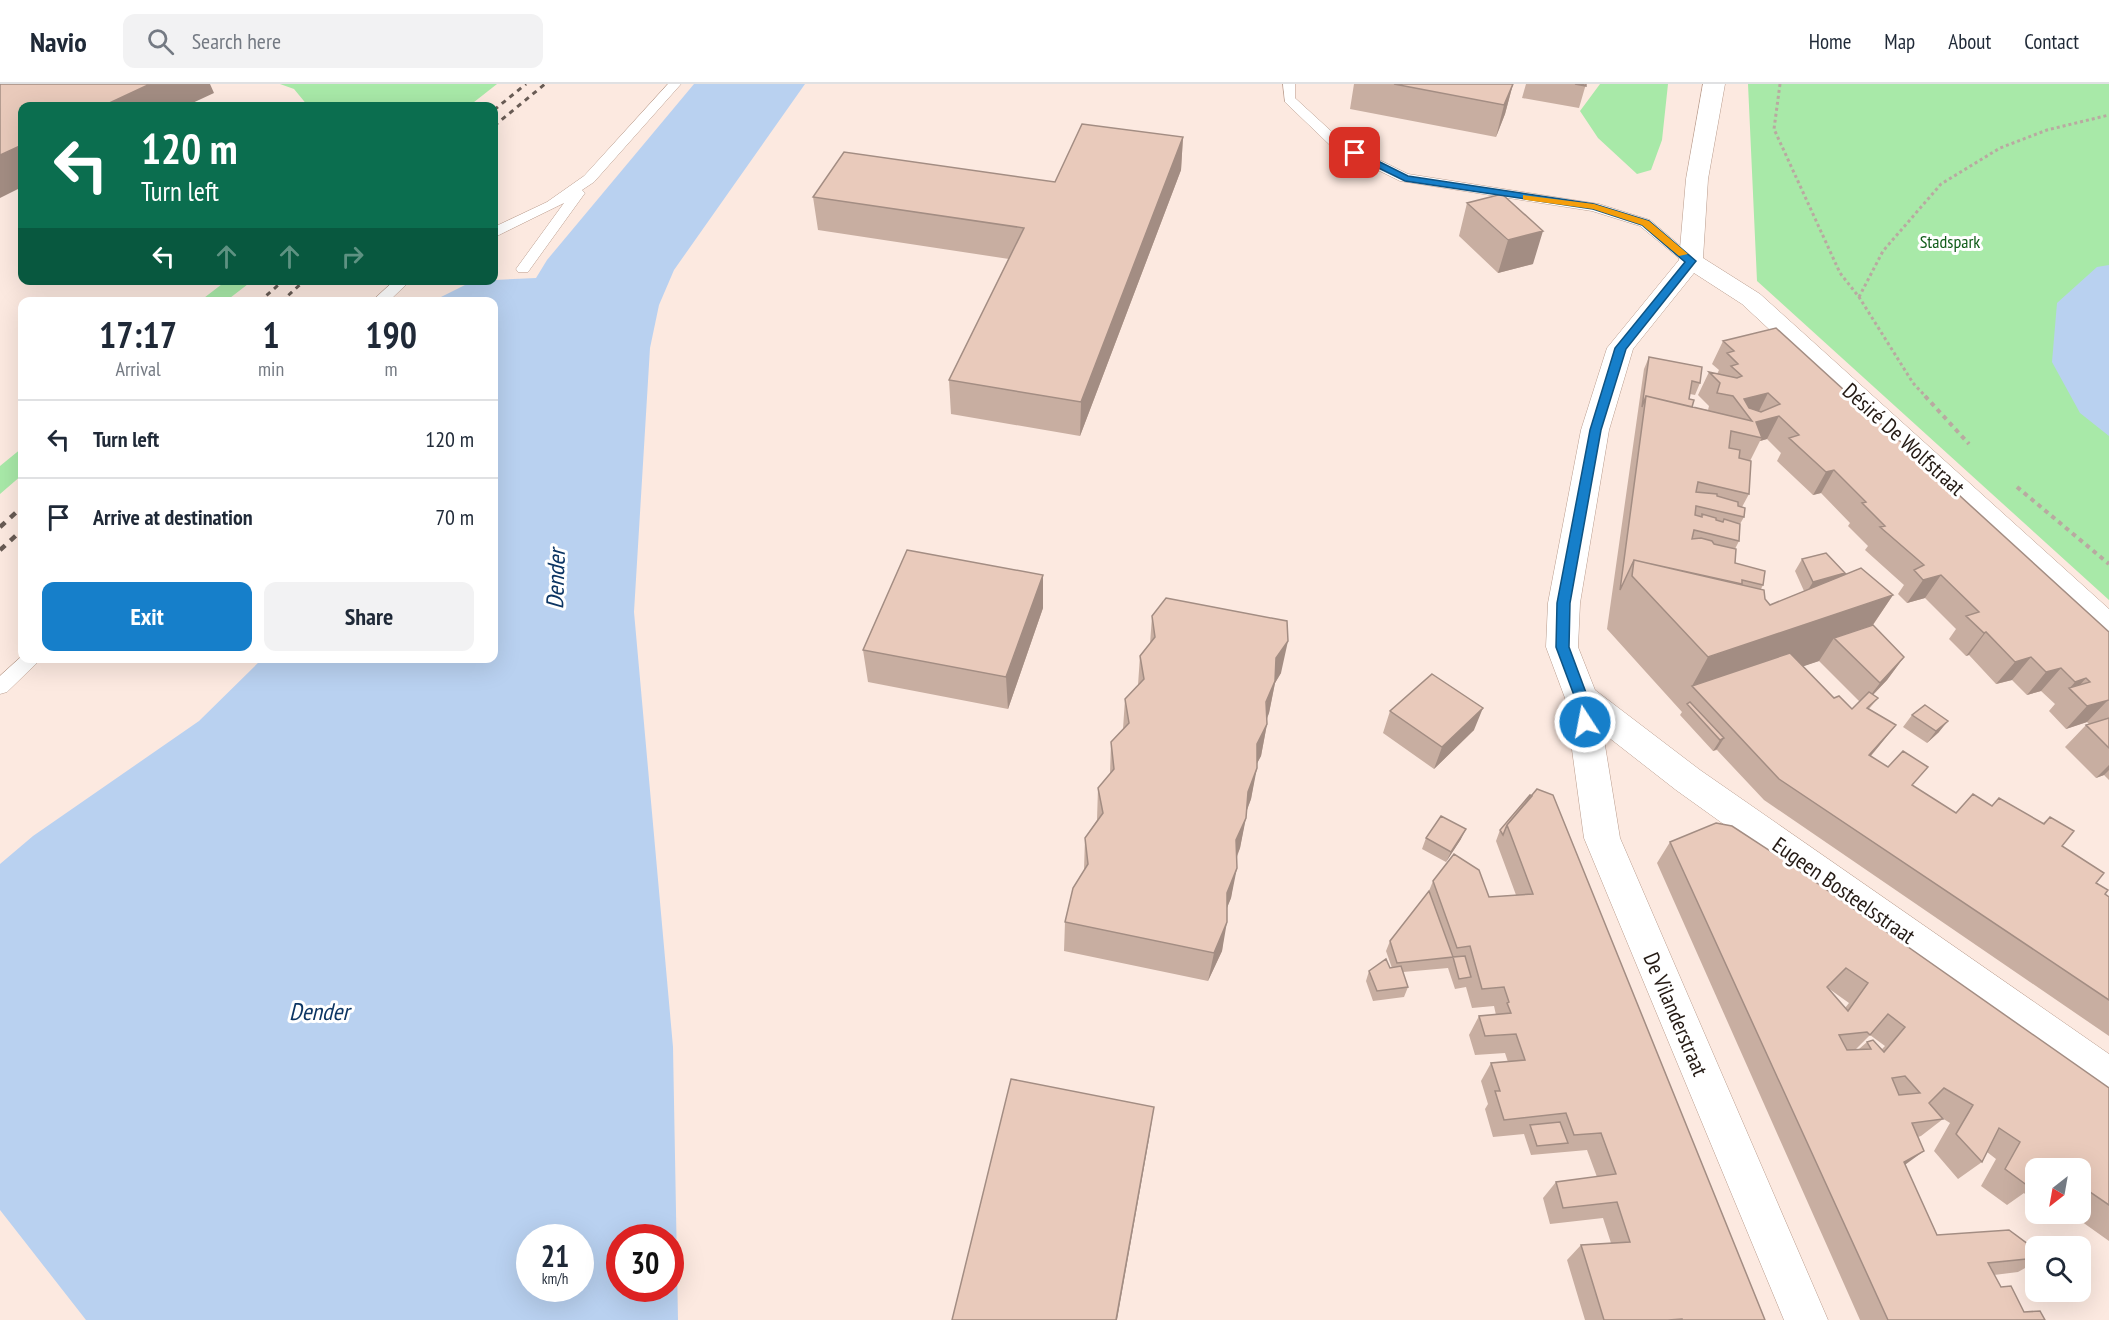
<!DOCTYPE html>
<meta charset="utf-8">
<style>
body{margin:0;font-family:"PT Sans Narrow",sans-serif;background:#f2f2f3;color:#1f2937;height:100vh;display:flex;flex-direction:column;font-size:22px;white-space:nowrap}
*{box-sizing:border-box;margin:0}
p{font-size:20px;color:#747a83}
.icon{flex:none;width:33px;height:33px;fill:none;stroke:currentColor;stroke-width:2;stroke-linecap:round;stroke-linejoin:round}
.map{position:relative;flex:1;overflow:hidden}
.panel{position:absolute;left:18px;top:213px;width:480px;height:366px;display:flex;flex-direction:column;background:#fff;border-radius:12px;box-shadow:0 6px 24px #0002}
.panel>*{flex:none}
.hud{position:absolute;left:18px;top:18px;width:480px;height:183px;border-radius:12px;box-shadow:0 6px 24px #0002;background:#0b6e4f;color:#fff;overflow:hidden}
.needle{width:39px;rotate:211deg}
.buttons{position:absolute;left:2025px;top:1074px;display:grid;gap:12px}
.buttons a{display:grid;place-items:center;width:66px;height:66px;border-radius:12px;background:#fff;box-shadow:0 6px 24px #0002;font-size:30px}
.speed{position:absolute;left:516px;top:1140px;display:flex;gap:12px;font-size:30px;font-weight:700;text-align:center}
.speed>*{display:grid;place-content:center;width:78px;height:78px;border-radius:50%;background:#fff;box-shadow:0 6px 24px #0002;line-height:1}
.speed small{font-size:15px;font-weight:400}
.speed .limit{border:9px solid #d22;background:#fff;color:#111}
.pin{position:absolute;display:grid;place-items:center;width:51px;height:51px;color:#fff;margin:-26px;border-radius:12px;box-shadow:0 3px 9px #0006}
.me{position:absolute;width:66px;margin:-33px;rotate:349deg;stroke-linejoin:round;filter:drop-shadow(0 0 4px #0008)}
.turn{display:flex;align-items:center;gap:21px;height:126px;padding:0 24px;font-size:27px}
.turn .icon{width:78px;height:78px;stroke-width:2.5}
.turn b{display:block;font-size:42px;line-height:51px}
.lanes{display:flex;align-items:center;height:57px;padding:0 24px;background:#0003;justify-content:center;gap:30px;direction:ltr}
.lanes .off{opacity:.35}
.eta{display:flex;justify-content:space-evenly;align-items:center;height:102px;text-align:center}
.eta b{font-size:36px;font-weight:800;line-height:42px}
.primary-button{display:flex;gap:12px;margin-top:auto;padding:12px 24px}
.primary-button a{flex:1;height:69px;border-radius:12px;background:#167fca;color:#fff;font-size:24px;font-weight:800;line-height:69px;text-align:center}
.primary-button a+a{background:#f2f2f3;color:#1f2937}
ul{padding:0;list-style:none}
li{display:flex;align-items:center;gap:18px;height:78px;padding:0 24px;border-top:2px solid #e0e1e3}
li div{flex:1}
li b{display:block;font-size:22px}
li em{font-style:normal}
header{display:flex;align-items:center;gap:36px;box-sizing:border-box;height:84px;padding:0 30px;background:#fff;border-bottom:2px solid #e0e1e3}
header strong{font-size:28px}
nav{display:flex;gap:33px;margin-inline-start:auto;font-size:21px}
.search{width:420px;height:54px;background:#f2f2f3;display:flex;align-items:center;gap:15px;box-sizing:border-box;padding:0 21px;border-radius:12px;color:#747a83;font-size:22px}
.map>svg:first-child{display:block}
.green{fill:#a8e9a8}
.water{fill:#b9d1f0;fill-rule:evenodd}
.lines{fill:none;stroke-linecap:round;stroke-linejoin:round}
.service-casing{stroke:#b99c8d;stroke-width:1}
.minor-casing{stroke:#b99c8d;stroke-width:1}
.path-far1{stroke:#b9a9a1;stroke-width:3;stroke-dasharray:3 3;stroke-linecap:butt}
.path{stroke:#b9a9a1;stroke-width:4;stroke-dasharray:4.5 4.5;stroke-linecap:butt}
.service{fill:#fff;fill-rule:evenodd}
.minor{fill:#fff;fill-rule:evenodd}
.rail-far1{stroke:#685b54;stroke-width:3;stroke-dasharray:5 5;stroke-linecap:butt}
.rail{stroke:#685b54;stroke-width:4.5;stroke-dasharray:7 7;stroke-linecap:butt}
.wall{fill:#c8aea1;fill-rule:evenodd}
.shaded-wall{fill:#a38d83}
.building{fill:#e9cabb;stroke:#a38d83;stroke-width:1.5;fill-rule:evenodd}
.route{fill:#167fca;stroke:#0e5383;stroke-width:1.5}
.slow{fill:#f59e0b}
.labels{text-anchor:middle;stroke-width:6;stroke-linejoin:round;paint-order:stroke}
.far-park-label{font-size:18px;fill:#115d1a;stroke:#fff}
.street-label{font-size:22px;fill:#241a14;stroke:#fff}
.water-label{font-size:24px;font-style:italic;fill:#0c3563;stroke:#fff}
</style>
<header>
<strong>Navio</strong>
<div class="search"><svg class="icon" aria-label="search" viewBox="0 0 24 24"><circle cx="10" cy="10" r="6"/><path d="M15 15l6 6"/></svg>Search here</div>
<nav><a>Home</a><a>Map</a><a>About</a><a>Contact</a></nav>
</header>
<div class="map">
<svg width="2109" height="1236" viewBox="0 0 2109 1236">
<rect width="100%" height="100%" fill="#fce9e0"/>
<path class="green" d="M280 0H497L469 22H308L294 5Z
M1600 0H1668L1662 56 1651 86 1637 90 1598 54 1580 27Z
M1748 0H2109V516L1757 197Z
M226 197H252L226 217H200Z
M22 364V391L0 410V382Z"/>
<path class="water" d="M694 0H805L674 186 659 221 650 264 634 528 673 963 678 1236H86L0 1126V780L33 752 199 637 262 575 494 574V218L433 217 473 197 536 194 547 176ZM530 1154H580V1204H530ZM620 1154H670V1204H620Z
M2109 181V352L2080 329 2052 278 2057 219 2097 183Z"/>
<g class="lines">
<g class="service-casing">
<path id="service" d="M668 0H681L594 98 582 106 585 109 528 188H518L516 185 564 119 499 151 494 152V143L547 118 584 92Z
M1283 0H1295V14L1343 58 1408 90 1599 120 1650 136 1698 177 1691 181 1686 180 1640 142 1592 127 1400 97 1333 64 1285 18Z
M395 196H411L388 218H371Z
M22 572V574H42L7 608 0 610V592Z"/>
</g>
<g class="minor-casing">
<path id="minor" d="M1703 0H1725L1708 95 1703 174 1760 210 2109 525V555L2098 551 1742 220 1694 189 1633 265 1609 346 1580 519 1578 563 1595 606 1700 686 2109 970V1012L2095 1006 1676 706 1603 649 1620 754 1828 1236H1784L1584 754 1565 614 1546 563 1548 519 1581 346 1607 264 1679 176 1686 95Z"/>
</g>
<path class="path-far1" d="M1780 0 1774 45 1840 189 1859 213 1913 299 1927 314
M1859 213 1883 167 1941 100 2000 64 2047 46 2109 31"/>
<path class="path" d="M1925 312 1969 360
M2017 403 2109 480"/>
<use href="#service" class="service"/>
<use href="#minor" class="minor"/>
<path class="rail-far1" d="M494 26 526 0
M494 42 545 0
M259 218 284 196
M281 218 305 196"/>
<path class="rail" d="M0 443 22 423
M0 466 22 446"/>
</g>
<path class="wall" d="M1354 0H1513L1505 30 1496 53 1350 25Z
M1526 0H1586L1579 24 1522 14Z
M1183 53 1181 86 1080 352 951 330 949 296 1009 175 818 146 813 113 1055 98Z
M1467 119 1533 180 1498 189 1459 152Z
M1723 257 2109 548V696L2104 691 2096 694 2065 663 2086 641 2089 640 2087 638 2066 645 2049 627 2055 620 2041 607 2027 611 2012 596 1996 600 1969 571 1966 572 1949 555 1956 545 1925 514 1907 519 1898 510 1904 501 1865 466 1868 462 1848 442 1850 439 1821 409 1813 411 1777 377 1781 369 1767 355 1760 357 1750 377 1749 410 1742 423 1744 433 1740 440 1739 457 1735 465V479L1763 501 1761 505 1765 515 1770 521 1804 507 1795 487 1802 475 1893 511 1873 541 1904 573 1887 596 1873 611 1878 614 1869 625 1896 641 1871 672 1913 702 1956 729 1992 722 2043 739 2050 733 2062 762 2096 799 2105 810 2109 813V952L1764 716 1717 666 1713 667 1680 631 1682 628 1607 545 1644 285 1649 273 1700 299 1695 311 1690 310 1689 315 1692 323 1708 326 1709 322 1698 311 1709 288 1717 290 1719 286 1712 280ZM1819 577 1860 618 1852 625 1834 614 1803 582Z
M1043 491V524L1008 625 868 598 863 566Z
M1152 532 1281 589 1275 599 1269 629 1267 635V640L1261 672 1257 679 1251 715 1247 726 1240 764 1237 773 1231 814 1227 824 1222 867 1208 897 1064 867 1065 838 1084 786 1085 754 1097 736 1098 704 1110 690 1111 658 1123 645 1125 615 1138 601 1140 572 1150 560Z
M1390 627 1474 646 1434 685 1383 649Z
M1912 631 1939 648 1927 659 1903 643Z
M1530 711 1765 1236H1585L1567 1176 1581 1161 1611 1159 1603 1134 1550 1140 1543 1114 1556 1098 1597 1093 1587 1066 1531 1071 1524 1050 1493 1053 1485 1025 1488 1020 1481 997 1491 979 1508 978 1505 969 1475 971 1469 951 1479 932 1496 931 1494 922 1472 924 1466 903 1455 905 1448 884 1403 888 1408 903 1404 913 1373 917 1366 897 1369 887 1392 884 1386 867 1390 857 1429 807 1433 797 1489 813 1516 811 1496 757 1500 746Z
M1426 754 1461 755 1446 778 1422 765Z
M1670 758 2109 1004V1157L2071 1130H2080V1084H2036V1108L2028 1113 2024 1109 2007 1121 1981 1102 1996 1075 1987 1068 1982 1078 1958 1095 1934 1067 1950 1039 1942 1034 1943 1035 1921 1052 1918 1053 1905 1081 1937 1151 2036 1166V1178L2018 1188 1994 1191 2001 1203 2024 1228 2045 1236H1860L1657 779ZM1828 904 1849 919 1845 924ZM1870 951 1885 962 1882 965 1867 958 1859 965 1855 966Z"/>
<path class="shaded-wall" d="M150 0H210L214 9 186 22H103Z
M1513 0 1505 30 1496 53 1504 21Z
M1183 53 1181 86 1080 352 1081 318Z
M22 61V103L0 114V71Z
M1543 147 1533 180 1498 189 1508 156Z
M1768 309 1756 333 1750 334 1744 315Z
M1779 332 1767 355 1760 357 1762 354 1756 338Z
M1834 386 1821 409 1813 411 1826 388Z
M1845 489 1837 501 1806 509 1813 498Z
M1043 491V524L1008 625 1006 593Z
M1941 491 1925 514 1907 519 1923 496Z
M1893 511 1857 564 1834 554 1819 577 1705 616 1692 602 1708 573Z
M1986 548 1969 571 1966 572 1984 549Z
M1288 557 1281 589 1275 599 1269 629 1260 650 1276 574Z
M1904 573 1887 596 1863 621 1880 599Z
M2031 573 2012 596 1996 600 2015 578Z
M2061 584 2041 607 2027 611 2046 588Z
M2086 594 2073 609 2069 605 2075 598Z
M2108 616 2087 638 2066 645 2087 622Z
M1483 624 1474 646 1434 685 1442 663Z
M1948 637 1939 648 1927 659 1936 647Z
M1267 640 1261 672 1251 691 1257 660Z
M1896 641 1878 663 1852 693 1869 671Z
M1724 654 1717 665 1713 667 1720 656Z
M2109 681V686L2104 691 2096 694Z
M1257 684 1251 715 1242 739 1248 708Z
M1246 734 1240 764 1231 786 1236 756Z
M1466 745 1461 755 1446 778 1451 768Z
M1237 784 1231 814 1221 838 1227 809Z
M1227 838 1222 867 1208 897 1214 869Z
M1154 1023 1149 1055 1117 1236H1116Z
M1924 1067 1902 1083 1904 1078Z"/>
<path class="building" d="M0 0H150L103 22H22V61L0 71Z
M1394 0H1513L1504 21Z
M1575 0H1586V2Z
M1082 40 1183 53 1081 318 949 296 1024 144 813 113 844 68 1055 98Z
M1502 110 1543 147 1508 156 1467 119Z
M1776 244 2109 548V616L2087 622 2069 604 2090 598 2086 594 2075 598 2061 584 2046 588 2031 573 2015 578 1986 548 1984 549 1966 532 1979 528 1941 491 1923 496 1914 486 1924 481 1880 443 1885 442 1862 419 1866 418 1834 386 1826 388 1789 354 1799 351 1779 332 1756 338 1762 354 1731 347 1729 364 1740 366 1739 374 1751 377 1749 410 1698 398 1696 408 1717 410V412L1738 418V422L1745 424 1744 433 1696 422 1695 431 1702 433V430L1716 434V436L1723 438 1724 435 1740 440 1739 457 1694 446 1692 455 1701 454 1712 457 1714 460 1736 465 1735 479 1765 487 1763 501 1742 496V500L1634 476 1620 506 1646 312 1752 337 1733 312 1717 309 1720 299 1709 288 1737 294 1742 292 1731 282 1738 280 1727 269 1734 267 1723 257ZM1768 309 1780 320 1761 328 1749 324 1744 315Z
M1649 273 1702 283 1700 299 1692 297 1689 315 1694 316 1692 323 1646 312 1642 323Z
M907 466 1043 491 1006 593 863 566Z
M1826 469 1845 489 1813 498 1802 475Z
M1634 476 1764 506 1765 515 1770 521 1861 484 1893 511 1708 573 1632 492Z
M1166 514 1287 537 1288 557 1276 574 1275 597 1266 618 1267 640 1257 660V684L1248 708 1246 734 1236 756 1237 784 1227 809V838L1214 869 1065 838 1073 804 1088 780 1085 754 1103 729 1098 704 1114 685 1111 658 1129 639 1125 615 1144 595 1140 572 1155 553 1152 532Z
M1873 541 1904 573 1880 599 1834 554Z
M1790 569 1834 614 1839 612 1852 625 1869 608 1878 614 1867 624 1896 641 1869 671 1888 683 1903 667 1928 683 1912 701 1956 729 1973 710 1992 722 1999 714 2044 740 2050 733 2074 747 2062 762 2104 789 2096 799 2108 806 2105 810 2109 813V916L1779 695 1692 602Z
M1432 590 1483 624 1442 663 1390 627Z
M1690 618 1724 654 1720 656 1687 620Z
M1925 621 1948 637 1936 647 1912 631Z
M2109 634V664L2086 641Z
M1537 705 1553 711 1765 1236H1682V1235L1668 1236H1604L1581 1161 1630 1158 1617 1118 1563 1124 1556 1098 1616 1090 1601 1049 1574 1051 1566 1029 1504 1036 1495 1007H1500L1491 979 1525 976 1516 950 1485 952 1479 932 1511 929 1507 919 1509 918 1504 903 1482 905 1470 862 1457 864 1433 797 1454 770 1479 786 1489 813 1533 810 1507 741Z
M1530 711 1532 712 1507 741 1503 751 1500 746Z
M1441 732 1466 745 1451 768 1426 754Z
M1716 739 1732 742 1787 778 2109 1004V1121L2080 1101V1084H2036V1098L2032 1105 2005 1085 2020 1058 1999 1044 1982 1078 1956 1050 1973 1021 1944 1004 1929 1019 1943 1035 1912 1039 1924 1067 1904 1078 1937 1151 2009 1146 2036 1166V1174L1988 1179 2001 1203 2011 1202 2024 1228 2040 1227 2045 1236H1888L1670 758ZM1846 884 1868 899 1848 927 1827 903ZM1888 930 1905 943 1884 968 1873 956 1867 958 1871 965 1847 966 1839 951 1867 948 1870 951ZM1905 992 1920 1009 1899 1011 1892 994Z
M1429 807 1453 873 1397 879 1390 857Z
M1465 872 1471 893 1459 895 1453 873Z
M1386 875 1390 884 1401 882 1408 903 1377 907 1369 887Z
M1011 995 1154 1023 1116 1236H952Z
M1560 1038 1568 1059 1537 1062 1530 1041Z"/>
<path class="route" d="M1352 67H1358L1408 92 1594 120 1649 137 1696 177 1626 265 1601 346 1570 519 1569 563 1588 614 1592 638 1590 641 1585 643 1578 638 1575 614 1556 563 1557 519 1590 346 1615 264 1685 178 1642 141 1593 125 1405 97 1352 71Z"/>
<path class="slow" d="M1523 111 1594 120 1649 137 1688 170 1679 172 1642 141 1593 125 1526 116 1523 115Z"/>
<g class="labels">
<g class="far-park-label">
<text x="1950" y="164">Stadspark</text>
</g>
<g class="street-label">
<text transform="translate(1904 355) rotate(42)" y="8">Désiré De Wolfstraat</text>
<text transform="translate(1844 806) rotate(35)" y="8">Eugeen Bosteelsstraat</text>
<text transform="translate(1676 930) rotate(67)" y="8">De Vilanderstraat</text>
</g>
<g class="water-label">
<text transform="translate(556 495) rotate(-88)" y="8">Dender</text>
<text x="319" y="936">Dender</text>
</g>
</g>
</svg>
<div class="buttons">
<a><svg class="needle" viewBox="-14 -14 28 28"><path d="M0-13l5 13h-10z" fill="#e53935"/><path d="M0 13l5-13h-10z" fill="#747a83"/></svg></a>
<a><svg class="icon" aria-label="search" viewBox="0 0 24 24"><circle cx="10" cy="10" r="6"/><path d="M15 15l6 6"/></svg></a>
</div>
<div class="speed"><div>21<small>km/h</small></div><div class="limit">30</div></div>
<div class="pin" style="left:1355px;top:69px;background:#d93025"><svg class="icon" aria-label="arrive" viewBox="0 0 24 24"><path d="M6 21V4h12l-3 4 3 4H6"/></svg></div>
<svg class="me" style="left:1585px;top:638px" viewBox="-20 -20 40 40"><circle r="17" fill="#167fca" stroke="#fff" stroke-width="3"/><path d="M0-11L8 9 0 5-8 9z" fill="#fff"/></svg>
<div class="hud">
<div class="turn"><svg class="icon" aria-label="left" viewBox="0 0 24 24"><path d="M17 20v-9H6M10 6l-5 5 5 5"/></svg><div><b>120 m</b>Turn left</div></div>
<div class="lanes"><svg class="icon" aria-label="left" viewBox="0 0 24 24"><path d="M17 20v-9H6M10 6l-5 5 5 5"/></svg><svg class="icon off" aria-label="ahead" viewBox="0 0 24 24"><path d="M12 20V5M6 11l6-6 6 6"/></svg><svg class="icon off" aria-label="ahead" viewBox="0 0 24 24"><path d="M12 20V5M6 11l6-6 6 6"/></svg><svg class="icon off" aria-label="right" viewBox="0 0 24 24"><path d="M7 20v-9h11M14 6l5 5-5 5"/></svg></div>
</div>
<section class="panel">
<div class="eta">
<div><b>17:17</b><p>Arrival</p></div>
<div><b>1</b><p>min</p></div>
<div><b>190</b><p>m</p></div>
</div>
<ul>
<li><svg class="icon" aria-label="left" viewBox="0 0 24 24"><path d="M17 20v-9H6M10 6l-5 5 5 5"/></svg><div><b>Turn left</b></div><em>120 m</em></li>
<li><svg class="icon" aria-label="arrive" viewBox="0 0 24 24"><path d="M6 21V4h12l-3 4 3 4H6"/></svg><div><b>Arrive at destination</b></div><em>70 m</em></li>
</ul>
<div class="primary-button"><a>Exit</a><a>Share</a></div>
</section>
</div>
